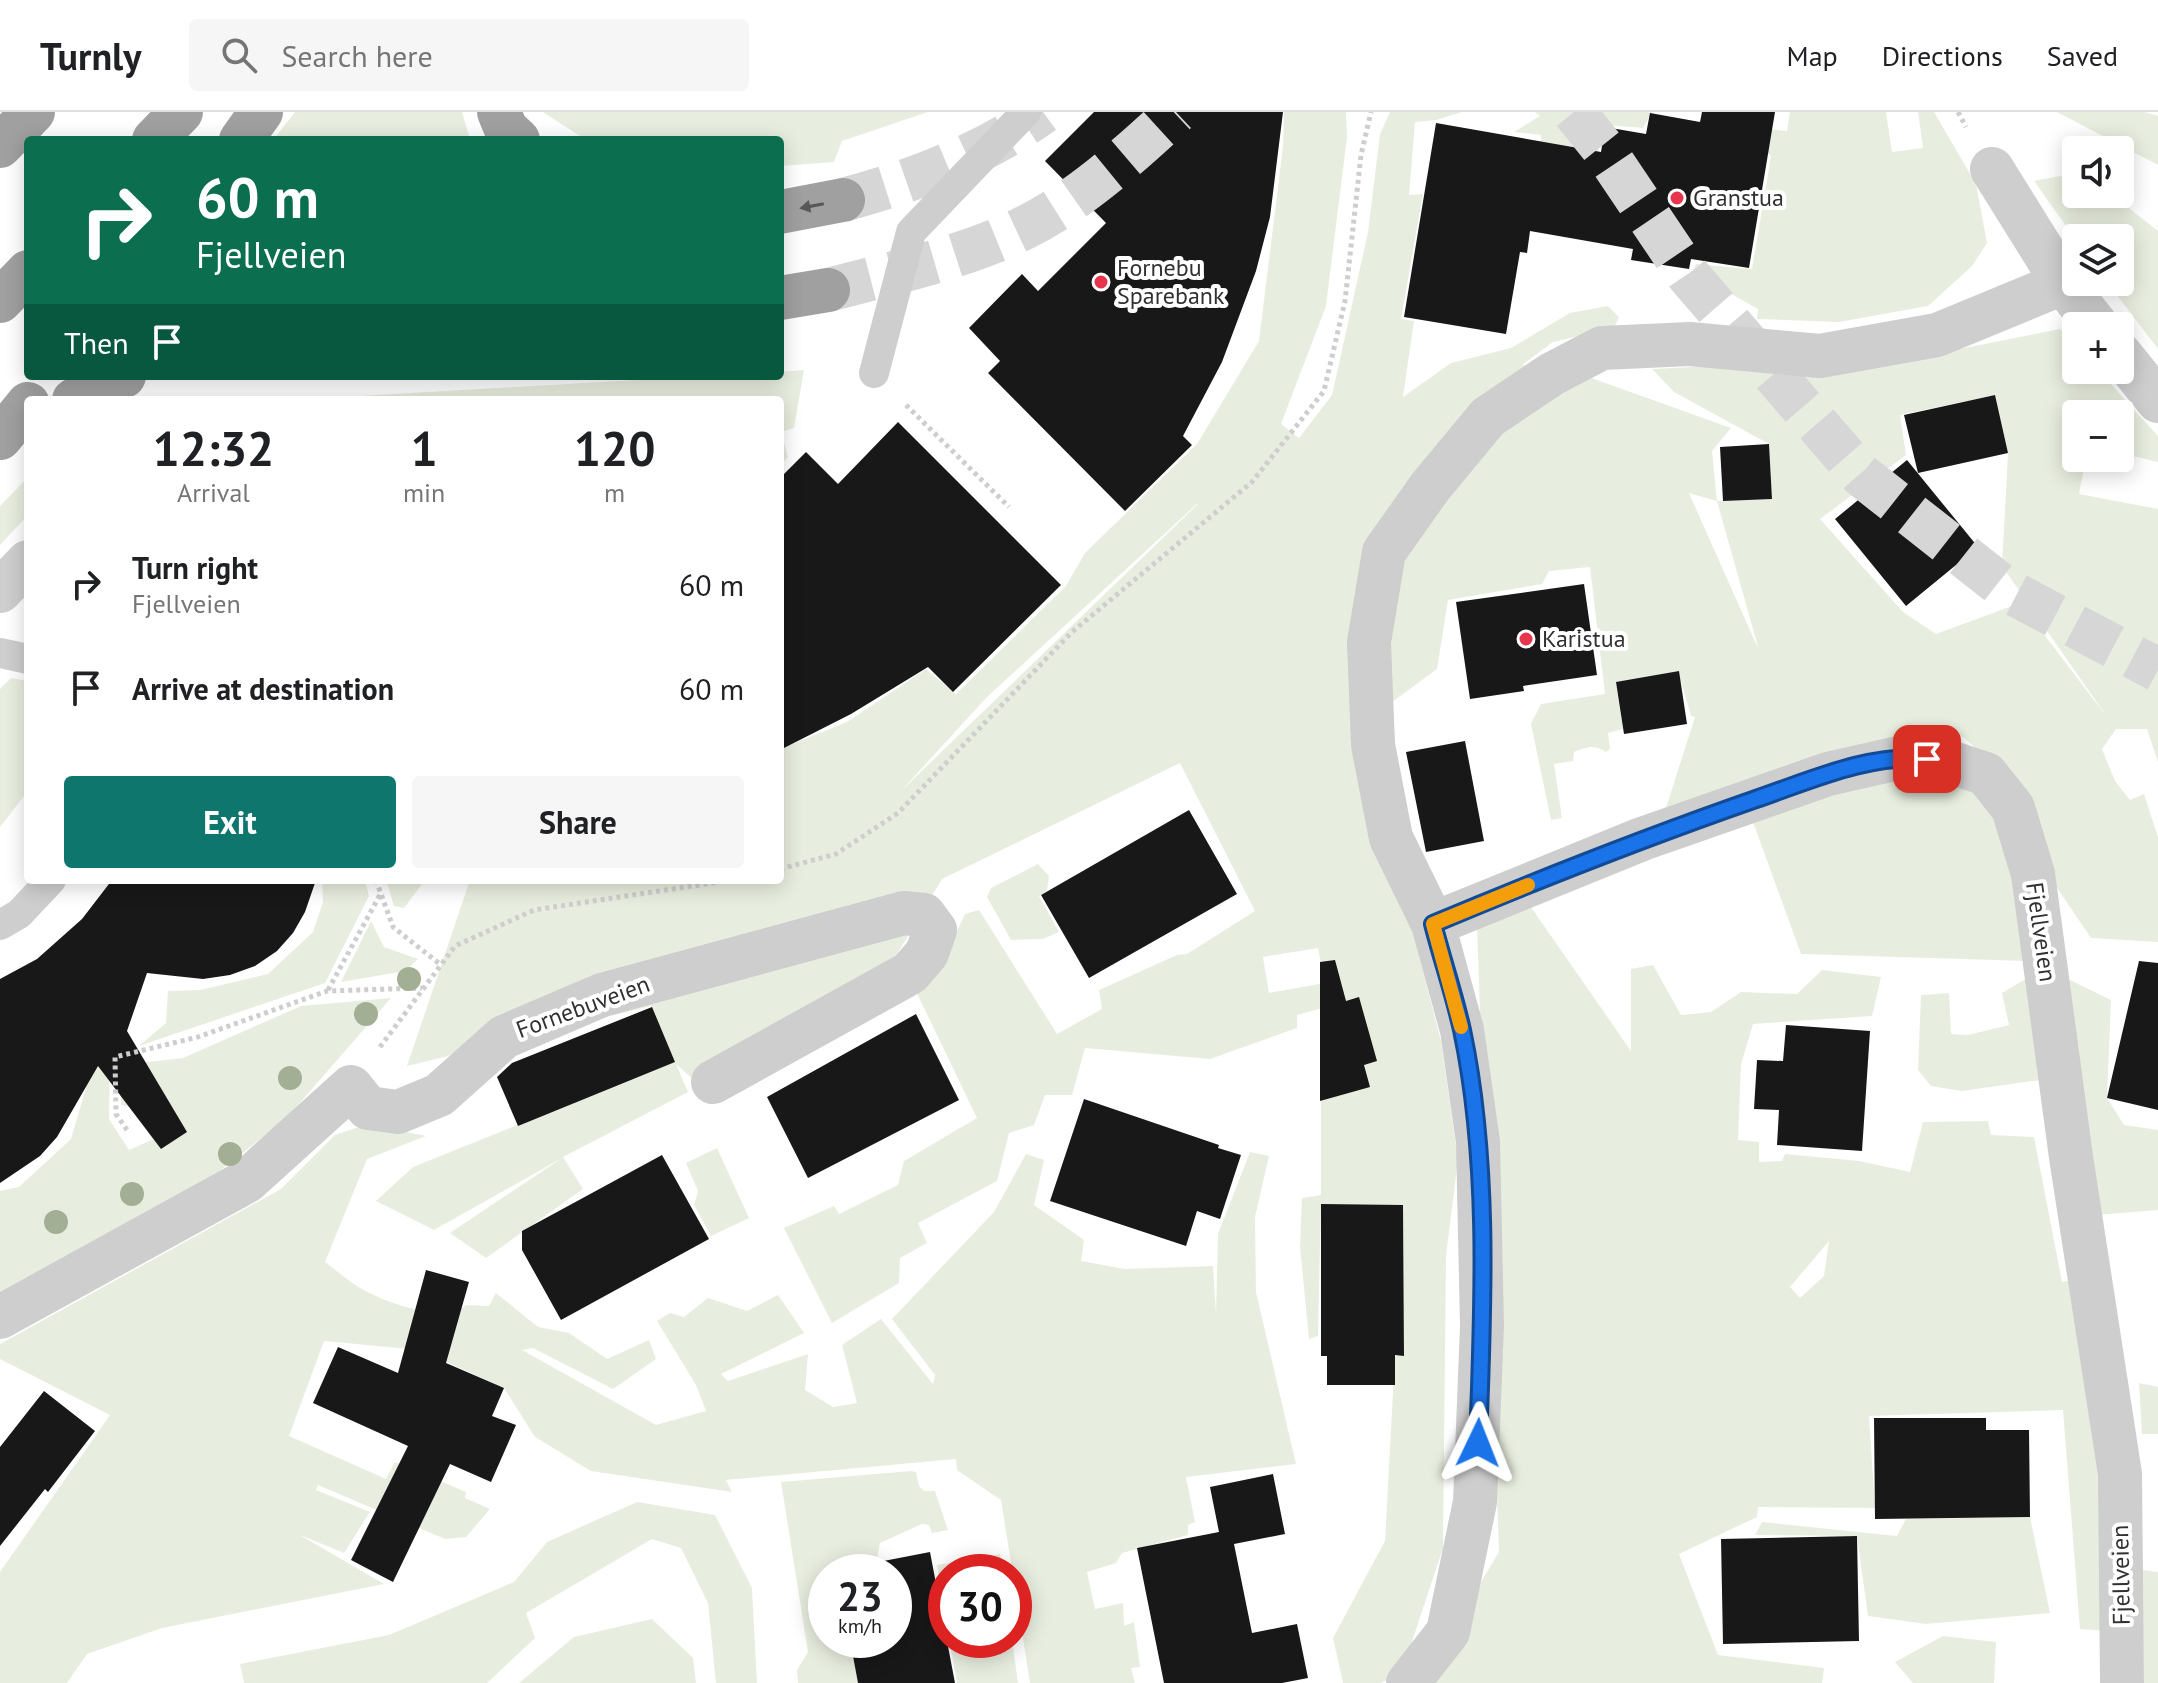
<!DOCTYPE html>
<meta charset="utf-8">
<style>
body{margin:0;font-family:"PT Sans",sans-serif;background:#f6f6f6;color:#202124;height:100vh;display:flex;flex-direction:column;font-size:30px;white-space:nowrap}
*{box-sizing:border-box;margin:0}
p{font-size:26px;color:#757577}
.icon{flex:none;width:44px;height:44px;fill:none;stroke:currentColor;stroke-width:2;stroke-linecap:round;stroke-linejoin:round}
.map{position:relative;flex:1;overflow:hidden}
.panel{position:absolute;left:24px;top:284px;width:760px;height:488px;display:flex;flex-direction:column;background:#fff;border-radius:8px;box-shadow:0 4px 20px #0003}
.panel>*{flex:none}
.top-card{position:absolute;left:24px;top:24px;width:760px;height:244px;border-radius:8px;box-shadow:0 4px 20px #0003;background:#0b6e4f;color:#fff;overflow:hidden}
.fabs{position:absolute;left:2062px;top:24px;display:grid;gap:16px}
.fabs a{display:grid;place-items:center;width:72px;height:72px;border-radius:8px;background:#fff;box-shadow:0 4px 20px #0003;font-size:40px}
.speed{position:absolute;left:808px;top:1442px;display:flex;gap:16px;font-size:40px;font-weight:700;text-align:center}
.speed>*{display:grid;place-content:center;width:104px;height:104px;border-radius:50%;background:#fff;box-shadow:0 4px 20px #0003;line-height:1}
.speed small{font-size:20px;font-weight:400}
.speed .limit{border:12px solid #d22;background:#fff;color:#111}
.pin{position:absolute;display:grid;place-items:center;width:68px;height:68px;color:#fff;margin:-34px;border-radius:16px;box-shadow:0 4px 12px #0006}
.me{position:absolute;width:88px;margin:-44px;rotate:2deg;stroke-linejoin:round;filter:drop-shadow(0 0 6px #0008)}
.turn{display:flex;align-items:center;gap:28px;height:168px;padding:0 40px;font-size:36px}
.turn .icon{width:104px;height:104px;stroke-width:2.5}
.turn b{display:block;font-size:56px;line-height:68px}
.then{display:flex;align-items:center;height:76px;padding:0 40px;background:#0003;gap:16px;font-size:30px}
.eta{display:flex;justify-content:space-evenly;align-items:center;height:136px;text-align:center}
.eta b{font-size:48px;font-weight:600;line-height:56px}
.primary-button{display:flex;gap:16px;margin-top:auto;padding:16px 40px}
.primary-button a{flex:1;height:92px;border-radius:8px;background:#0f766e;color:#fff;font-size:32px;font-weight:600;line-height:92px;text-align:center}
.primary-button a+a{background:#f6f6f6;color:#202124}
ul{padding:0;list-style:none}
li{display:flex;align-items:center;gap:24px;height:104px;padding:0 40px}
li div{flex:1}
li b{display:block;font-size:30px}
li em{font-style:normal}
header{display:flex;align-items:center;gap:48px;box-sizing:border-box;height:112px;padding:0 40px;background:#fff;border-bottom:2px solid #e0e0e0}
header strong{font-size:38px}
nav{display:flex;gap:44px;margin-inline-start:auto;font-size:28px}
.search{width:560px;height:72px;background:#f6f6f6;display:flex;align-items:center;gap:20px;box-sizing:border-box;padding:0 28px;border-radius:8px;color:#757577;font-size:30px}
.map>svg:first-child{display:block}
.green{fill:#e8eedf;fill-rule:evenodd}
.building{fill:#181818}
.lines{fill:none;stroke-linecap:round;stroke-linejoin:round}
.secondary-tunnel{stroke:#d6d6d6;stroke-width:44;stroke-dasharray:44 22;stroke-linecap:butt}
.trunk-tunnel{stroke:#d6d6d6;stroke-width:44;stroke-dasharray:44 22;stroke-linecap:butt}
.path{stroke:#cecece;stroke-width:5;stroke-dasharray:4 4;stroke-linecap:butt}
.service{stroke:#cecece;stroke-width:30}
.minor{stroke:#cecece;stroke-width:44}
.trunk{stroke:#a0a0a0;stroke-width:44}
.tree{fill:#a3af94}
.oneway{fill:#585858}
.route-casing{stroke:#114b97;stroke-width:20}
.route{stroke:#1a73e8;stroke-width:14}
.slow{stroke:#f59e0b;stroke-width:14}
.poi-dot{fill:#e6354c;stroke:#fff;stroke-width:3}
.labels{text-anchor:middle;stroke-width:8;stroke-linejoin:round;paint-order:stroke}
.poi-label{font-size:24px;fill:#313131;stroke:#fff;text-anchor:start}
.street-label{font-size:24px;fill:#313131;stroke:#fff}
</style>
<header>
<strong>Turnly</strong>
<div class="search"><svg class="icon" aria-label="search" viewBox="0 0 24 24"><circle cx="10" cy="10" r="6"/><path d="M15 15l6 6"/></svg>Search here</div>
<nav><a>Map</a><a>Directions</a><a>Saved</a></nav>
</header>
<div class="map">
<svg width="2158" height="1571" viewBox="0 0 2158 1571">
<rect width="100%" height="100%" fill="#fff"/>
<path class="green" d="M295 0H462L470 28H273Z
M543 0H928L842 29 834 50 780 54V28H586Z
M1284 0H1346L1347 25 1326 194 1281 312 1299 326 1332 283 1368 120 1380 22 1390 0H1462L1436 8 1415 10 1409 83 1423 82 1401 207 1414 209 1403 285 1451 251 1511 236 1570 201 1608 194 1619 205 1614 216 1553 230 1522 253 1583 263 1731 316 1712 339 1717 389 1772 387 1769 332 1674 280 1652 257 1732 253H1878L2060 217 2076 234V258H2098L2158 324V350L2120 341V302H2076V346H2086L2079 382 2158 397V650L2147 617H2116L2102 637 2115 669 2130 688 2144 682 2158 725V830L2091 826 2051 767 2002 659 1963 625 1917 628 1665 699 1695 605 1691 604 1678 559 1616 571 1623 617 1608 621 1610 637 1606 640C1594 632 1586 635 1574 640L1573 649 1554 652 1562 706 1551 708 1531 612 1541 592 1605 582 1590 455 1549 459 1542 472 1448 488 1437 557 1350 621 1412 816 1441 929 1458 1048 1446 1144 1443 1436 1402 1560 1381 1571H1343L1333 1526 1385 1429 1395 1243H1404L1403 1093H1321L1318 1224 1309 1227 1300 1135 1302 1086 1321 1083V989L1364 953 1359 886 1297 903V916L1210 947 1085 936 1072 983H1045L1034 1013 1009 1021 997 1069 918 1111 927 1131 900 1146 899 1171 832 1211 784 1116 834 1094 839 1102 898 1073 904 1049 977 1006 911 869 943 849 965 802 979 798 1057 922 1102 897 1099 878 1177 843 1187 842 1255 799 1180 651 942 767 856 911 714 986 676 952 688 980 563 1045 583 1077 486 1146 450 1121 562 1046 434 1118 376 1089 413 1055 674 950 651 894 407 954 470 768H780V637L847 610 926 557 956 582 1066 474 1085 441 1197 332 1259 229 1283 34ZM1995 283 2008 341 2002 454 2107 605 2020 491 1936 522 1903 500 1820 407 1906 343 1900 303ZM1689 381 1717 389 1758 535 1757 534ZM1198 391V392L901 679 986 586ZM1318 836 1325 871 1269 881 1263 845Z
M1535 0H1652L1643 16 1605 13 1598 41 1541 33V23L1514 20 1540 4Z
M1790 0H1886L1892 40 1923 36 1918 0H1934L1976 72 1987 131 1972 154 1928 194 1839 210 1757 207 1758 197 1692 160 1696 152 1752 157 1771 44 1762 35 1767 17 1787 19Z
M2057 0H2144L2158 4V53Z
M2060 64 2076 69V82H2111L2158 119V237L2107 170H2120V126L2076 128 2034 69Z
M804 258 794 316 781 320 788 345 780 354V288H292L706 264H780V260Z
M28 365V403L0 433V394Z
M11 566 28 569V679L0 715V577Z
M1920 664 1967 670 2003 713 2026 849 1801 842 1753 710 1858 671Z
M1038 752 1049 764 1047 778 1039 784 1059 820 1043 827 1011 828 987 785 991 776Z
M322 768H365L369 784 325 871 139 934 166 911 168 879 200 878 268 862 313 820 323 790Z
M386 768H425L404 796 394 794Z
M1526 788 1631 939V857L1653 853 1681 903 1711 900 1741 880 1797 882 1822 858 1881 865 1872 904 1753 912 1741 952 1738 1028 1759 1030V1050L1782 1049 1785 1042 1859 1049 1910 1060 1923 1010 1988 1009 1991 1023 2034 1025 2062 1170 2073 1168 2099 1298 2110 1519 2080 1517 2063 1298 1869 1304 1875 1396 1758 1395 1757 1405 1679 1442 1718 1543 1824 1556 1822 1571H1420L1499 1440 1477 814ZM1829 1129 1824 1164 1800 1186 1790 1175Z
M371 809 384 835 418 847 405 859 341 870Z
M2029 865 2040 968 1962 979 1931 974 1918 958 1921 883 1949 881 1951 922 1968 923 2009 913 2002 881Z
M2070 868 2111 888 2107 986 2124 1013 2158 1018V1098L2097 1103 2060 905Z
M391 886 286 1007 198 1076 0 1183V1079L19 1075 71 1027 86 976 81 925 110 948 109 1007 129 1038 156 1026 129 995 121 993V953L183 946 301 894Z
M368 1012 426 1024 367 1047 325 1150C336 1158 348 1169 360 1176 382 1189 444 1213 466 1193L489 1194 496 1181 538 1215 569 1221 607 1247 649 1228 656 1247 613 1277 533 1236 522 1238 656 1313 706 1299 696 1273 657 1209 670 1201 684 1205 708 1186 747 1199 778 1183 804 1221 721 1262 728 1269 808 1242 805 1278 833 1295 857 1291 842 1233 881 1207 933 1272 935 1263 892 1207 994 1100 1026 1042 1044 1048 1034 1093 1084 1128 1081 1149 1125 1157 1213 1154 1216 1202 1218 1122 1250 1040 1269 1044 1255 1105 1256 1180 1296 1352 1186 1365 1195 1410 1188 1413V1423L1122 1441 1116 1451 1087 1460 1095 1497 1123 1491 1124 1514 1134 1510 1140 1555 1131 1556 1135 1571H1030L1001 1388 957 1358 956 1347 726 1368 732 1380 591 1359 535 1325 504 1276 420 1238 324 1229 289 1324 386 1367 395 1350 466 1380 465 1386 490 1397 466 1425 445 1427 318 1373 316 1378 370 1400 344 1441 300 1423 384 1472 162 1516 87 1542 67 1571H0V1460L110 1303 0 1247V1232L281 1077 335 1023Z
M717 1036 749 1106 711 1124 694 1093 698 1079 686 1051Z
M2139 1271 2158 1275V1322H2142Z
M911 1359 916 1360 919 1374 924 1379H935L948 1418 932 1421 929 1413 922 1412 880 1431 877 1448 837 1460H826V1528H850L858 1571H798L797 1558 808 1540 781 1370Z
M637 1390 715 1403 752 1476 757 1571H716L708 1491 681 1436 652 1427 526 1501 535 1526 487 1571H244L240 1552 389 1523 514 1470 547 1430Z
M2030 1405 2050 1501 1926 1512 1868 1504 1857 1424 1755 1423 1762 1410 1897 1424 1906 1407Z
M1000 1442 1003 1460H946V1486L942 1484 937 1453Z
M2142 1458 2158 1460V1571H2144Z
M652 1507 693 1546 696 1571H519L574 1525Z
M1943 1524 1996 1530 1994 1571H1913L1895 1550Z
M955 1528H1012L1018 1571H957L951 1537Z"/>
<path class="building" d="M1094 0H1283L1270 105 1256 159 1222 250 1183 324 1192 333 1125 399 988 261 1000 249 969 216 1022 162 1038 179 1106 111 1045 49Z
M1702 0H1775L1749 156 1691 147 1689 157 1631 148 1633 137 1530 119 1527 141 1520 140 1506 222 1404 205 1436 11 1601 40 1605 15 1646 22 1650 1 1700 10Z
M1995 283 2008 341 1918 361 1904 303Z
M898 310 1061 473 953 580 928 555 851 602 780 638V366L806 340 838 372Z
M1769 332 1772 387 1723 389 1720 335Z
M1907 348 1978 435 1906 494 1835 407Z
M1584 472 1597 563 1523 574 1524 579 1470 587 1456 490Z
M1679 559 1687 612 1624 622 1616 570Z
M1465 629 1484 729 1426 740 1406 640Z
M1189 698 1237 782 1089 866 1041 783Z
M112 768H316L305 800 293 821 277 839 255 854 230 863 203 867 147 861 127 919 187 1020 161 1037 98 954 57 1025 40 1044 0 1071V867L37 847 82 807Z
M1335 848 1346 889 1359 885 1377 949 1364 953 1370 975 1320 989V850Z
M2139 849 2158 851V998L2107 986Z
M652 895 675 950 518 1014 497 965 512 951Z
M916 902 959 988 808 1066 767 985Z
M1786 913 1870 919 1862 1039 1777 1033 1779 998 1754 997 1757 948 1783 949Z
M1084 987 1219 1033 1218 1036 1241 1043 1220 1107 1197 1099 1186 1134 1050 1089Z
M662 1043 709 1127 561 1208 522 1138V1119Z
M1321 1092 1403 1093 1404 1244 1395 1243V1273H1327V1244H1321Z
M426 1158 469 1170 446 1251 504 1276 492 1304 516 1313 491 1370 450 1352 393 1470 351 1448 408 1334 313 1291 338 1235 398 1261Z
M44 1279 95 1319 48 1380 45 1377 0 1434V1335Z
M1874 1306H1986V1318H2029L2030 1405 1875 1407Z
M1273 1362 1285 1422 1234 1432 1252 1521 1297 1512 1308 1566 1282 1571H1164L1137 1436 1219 1420 1210 1375Z
M1857 1424 1859 1529 1723 1532 1721 1427Z
M930 1440 955 1571H858L850 1528H894V1460L837 1458Z"/>
<g class="lines">
<path class="secondary-tunnel" d="M1574 0 1602 35 1688 163 1861 363 2007 478 2158 558"/>
<path class="trunk-tunnel" d="M843 88C913 69 984 43 1043 0
M828 178C895 160 964 146 1026 115 1079 89 1133 40 1176 0"/>
<path class="path" d="M1958 0 1966 15
M906 293 1009 395
M780 757 836 742 898 701 1072 520 1252 370 1324 279 1345 189 1361 43 1371 0
M376 768 393 815 441 853
M328 878 381 781
M380 935 455 834 534 798 732 768
M127 1018 116 1002 115 945 198 925 327 879 422 876"/>
<path class="service" d="M874 261 911 120 1026 0
M0 541 28 547
M0 813 19 802 51 768"/>
<path class="minor" d="M1992 57 2063 171 2097 214
M2120 242 2158 289
M0 479 28 450
M1433 812 1642 727 1828 662 1903 645 1950 650 1986 662 2013 696 2033 762 2071 1045 2120 1362 2122 1571
M0 1205 247 1069 351 975 368 996 398 1000 439 983 504 925 602 883 904 801 924 803 935 818 927 841 910 861 713 970
M1408 1571 1448 1520 1475 1390 1482 1214 1478 1030 1462 918 1433 812 1391 726 1373 633 1369 530 1384 440 1430 375 1488 305 1552 262 1602 236 1690 232 1820 244 1937 223 2063 171"/>
<path class="trunk" d="M499 0 506 17 518 28
M154 28 181 0
M241 28 261 0
M0 34 33 0
M780 100 843 88
M780 186 828 178
M0 189 28 160
M74 288 124 264
M0 326 28 292"/>
</g>
<g class="tree">
<circle cx="409" cy="867" r="12"/>
<circle cx="366" cy="902" r="12"/>
<circle cx="290" cy="966" r="12"/>
<circle cx="230" cy="1042" r="12"/>
<circle cx="132" cy="1082" r="12"/>
<circle cx="56" cy="1110" r="12"/>
</g>
<defs><path id="oneway-solid" d="M-6-.8H1V-3.2L6.5 0L1 3.2V.8H-6Z" transform="scale(2)"/></defs>
<use class="oneway" href="#oneway-solid" transform="translate(812 94) rotate(169)"/>
<g class="lines">
<g class="route-casing">
<path id="route" d="M1478 1331C1483 1197 1490 1050 1462 918 1454 882 1442 847 1433 812 1540 767 1647 725 1756 687 1809 669 1870 641 1927 647"/>
</g>
<use href="#route" class="route"/>
<path class="slow" d="M1461 915 1433 812 1528 773"/>
</g>
<g class="poi-dot">
<circle cx="1677" cy="86" r="8"/>
<circle cx="1101" cy="170" r="8"/>
<circle cx="1526" cy="527" r="8"/>
</g>
<g class="labels">
<g class="poi-label">
<text x="1693" y="94">Granstua</text>
<text x="1117" y="164">Fornebu<tspan x="1117" dy="28">Sparebank</tspan></text>
<text x="1542" y="535">Karistua</text>
</g>
<g class="street-label">
<text transform="translate(2041 820) rotate(82)" y="8">Fjellveien</text>
<text transform="translate(583 895) rotate(-20)" y="8">Fornebuveien</text>
<text transform="translate(2121 1463) rotate(-91)" y="8">Fjellveien</text>
</g>
</g>
</svg>
<div class="fabs">
<a><svg class="icon" aria-label="sound" viewBox="0 0 24 24"><path d="M4 9h4l5-4v14l-5-4H4zM17 9q2 3 0 6"/></svg></a>
<a><svg class="icon" aria-label="layers" viewBox="0 0 24 24"><path d="M12 4l9 5-9 5-9-5zM3 14l9 5 9-5"/></svg></a>
<a>+</a>
<a>−</a>
</div>
<div class="speed"><div>23<small>km/h</small></div><div class="limit">30</div></div>
<div class="pin" style="left:1927px;top:647px;background:#d93025"><svg class="icon" aria-label="arrive" viewBox="0 0 24 24"><path d="M6 21V4h12l-3 4 3 4H6"/></svg></div>
<svg class="me" style="left:1478px;top:1331px" viewBox="-20 -20 40 40"><path d="M0-17L14 15 0 8-14 15z" fill="#1a73e8" stroke="#fff" stroke-width="4"/></svg>
<div class="top-card">
<div class="turn"><svg class="icon" aria-label="right" viewBox="0 0 24 24"><path d="M7 20v-9h11M14 6l5 5-5 5"/></svg><div><b>60 m</b>Fjellveien</div></div>
<div class="then">Then<svg class="icon" aria-label="arrive" viewBox="0 0 24 24"><path d="M6 21V4h12l-3 4 3 4H6"/></svg></div>
</div>
<section class="panel">
<div class="eta">
<div><b>12:32</b><p>Arrival</p></div>
<div><b>1</b><p>min</p></div>
<div><b>120</b><p>m</p></div>
</div>
<ul>
<li><svg class="icon" aria-label="right" viewBox="0 0 24 24"><path d="M7 20v-9h11M14 6l5 5-5 5"/></svg><div><b>Turn right</b><p>Fjellveien</p></div><em>60 m</em></li>
<li><svg class="icon" aria-label="arrive" viewBox="0 0 24 24"><path d="M6 21V4h12l-3 4 3 4H6"/></svg><div><b>Arrive at destination</b></div><em>60 m</em></li>
</ul>
<div class="primary-button"><a>Exit</a><a>Share</a></div>
</section>
</div>
